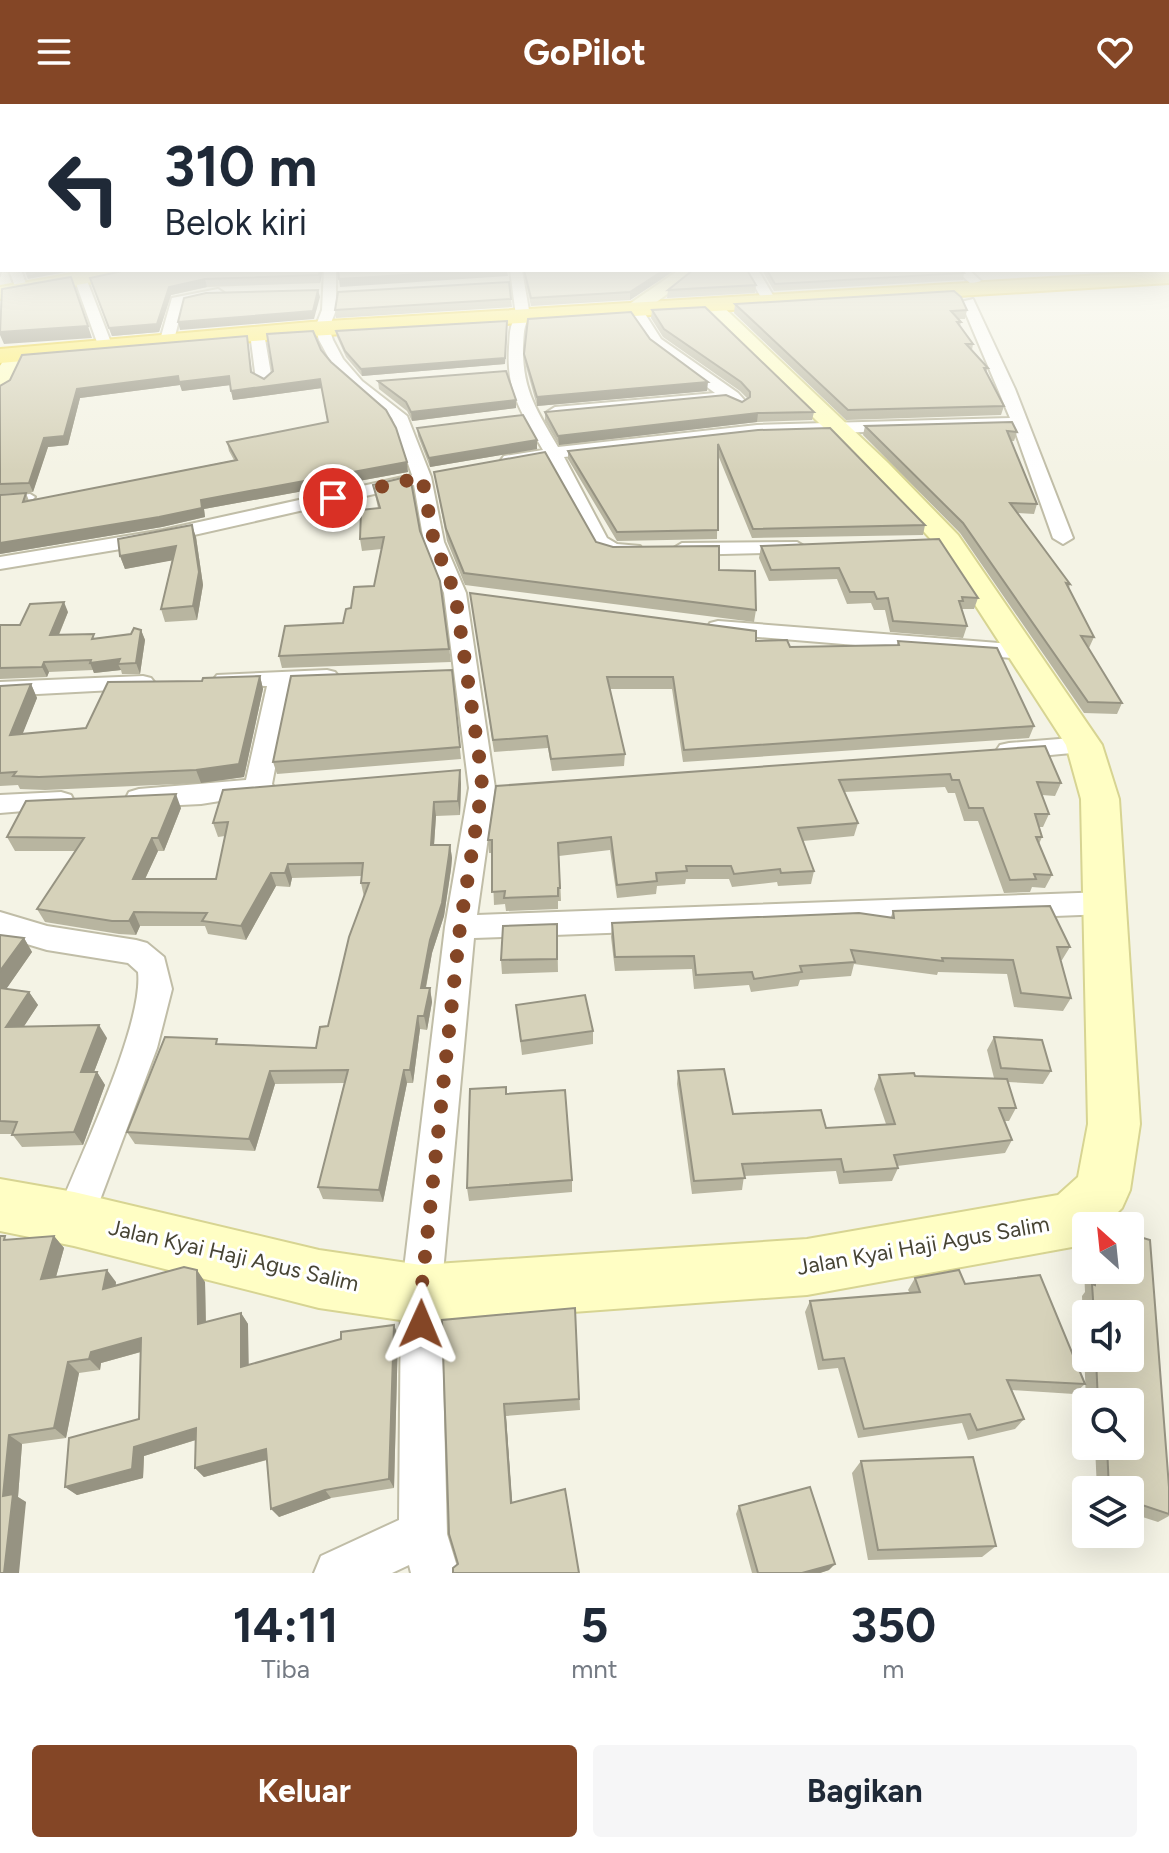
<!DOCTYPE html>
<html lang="id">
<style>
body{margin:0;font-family:Figtree,sans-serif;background:#f6f6f7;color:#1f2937;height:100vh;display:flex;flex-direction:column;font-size:30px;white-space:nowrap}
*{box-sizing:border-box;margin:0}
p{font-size:26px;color:#747a83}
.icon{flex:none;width:44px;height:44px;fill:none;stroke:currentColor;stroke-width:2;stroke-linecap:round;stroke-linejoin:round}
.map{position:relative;height:1469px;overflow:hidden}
.drawer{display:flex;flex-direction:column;background:#fff;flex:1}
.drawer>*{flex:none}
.guide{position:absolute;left:0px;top:0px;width:1170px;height:168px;box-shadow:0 8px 32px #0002;background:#fff;color:#1f2937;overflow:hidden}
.needle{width:52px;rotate:333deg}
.fabs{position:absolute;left:1072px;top:1108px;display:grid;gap:16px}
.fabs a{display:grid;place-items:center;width:72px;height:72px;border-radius:8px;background:#fff;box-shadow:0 8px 32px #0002;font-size:40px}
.pin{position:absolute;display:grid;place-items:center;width:68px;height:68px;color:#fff;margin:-34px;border:4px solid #fff;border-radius:50%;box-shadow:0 2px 8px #0007}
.me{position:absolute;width:88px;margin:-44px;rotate:1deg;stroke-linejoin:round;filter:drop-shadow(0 0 6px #0008)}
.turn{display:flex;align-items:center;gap:28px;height:168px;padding:0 32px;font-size:36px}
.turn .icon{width:104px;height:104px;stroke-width:2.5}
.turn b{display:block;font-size:56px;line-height:68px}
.eta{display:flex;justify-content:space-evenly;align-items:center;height:136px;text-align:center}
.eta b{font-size:48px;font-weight:700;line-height:56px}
.cta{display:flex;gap:16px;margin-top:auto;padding:16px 32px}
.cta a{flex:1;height:92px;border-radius:8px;background:#844626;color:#fff;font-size:32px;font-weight:700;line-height:92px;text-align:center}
.cta a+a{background:#f6f6f7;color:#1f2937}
header{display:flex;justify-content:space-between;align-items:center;height:104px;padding:0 32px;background:#844626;color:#fff;font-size:36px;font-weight:700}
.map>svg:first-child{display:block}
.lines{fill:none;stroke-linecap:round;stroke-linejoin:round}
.lane-casing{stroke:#c0bda7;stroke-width:4}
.street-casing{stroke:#c0bda7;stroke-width:4}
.secondary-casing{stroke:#d7d492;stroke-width:4}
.primary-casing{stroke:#ece15c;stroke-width:4}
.highway-casing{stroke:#e8cd2c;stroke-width:4}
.lane{fill:#fff;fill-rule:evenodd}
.street{fill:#fff;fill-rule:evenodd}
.secondary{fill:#fffec4;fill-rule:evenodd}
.primary{fill:#fff893;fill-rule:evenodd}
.highway{fill:#ffee65;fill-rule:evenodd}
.wall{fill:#b8b5a0;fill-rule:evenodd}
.shaded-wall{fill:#969382}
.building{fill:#d6d2ba;stroke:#969382;stroke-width:2}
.route{stroke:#844626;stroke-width:14;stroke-dasharray:0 25.2}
.labels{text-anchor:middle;stroke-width:6;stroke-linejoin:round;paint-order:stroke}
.street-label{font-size:22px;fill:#474434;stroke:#fff}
</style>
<header><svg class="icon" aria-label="menu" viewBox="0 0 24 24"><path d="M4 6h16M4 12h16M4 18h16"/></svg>GoPilot<svg class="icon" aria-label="heart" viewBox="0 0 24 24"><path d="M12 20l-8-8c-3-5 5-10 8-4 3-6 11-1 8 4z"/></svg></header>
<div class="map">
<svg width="1169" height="1469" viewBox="0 0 1169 1469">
<rect width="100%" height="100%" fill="#f4f3e5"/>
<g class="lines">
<g class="lane-casing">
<path id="lane" d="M30 390 35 393 33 395 0 399V393Z"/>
</g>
<g class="street-casing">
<path id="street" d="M9 166H21L28 185 27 188H17Z
M324 166H336V206L329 224 333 236 343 255 362 277 407 312 431 373 444 438 466 489 495 684 477 811 1106 788 1117 791 1121 799 1117 807 1106 810 474 834 441 1190 447 1430 459 1469H411L409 1461 392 1469H314L321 1452 399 1416 401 1190 445 823 469 684 444 489 424 438 414 381 163 438 0 465V453L163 426 412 371 392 314 352 283 332 260 319 236 315 224 322 206Z
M510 166H522L530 212C523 222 524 230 523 242 522 286 537 307 558 343L757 321 1010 314 961 198 973 195 1015 285 1073 434 1063 440 1053 434 1014 324 757 331 564 353 607 434 617 440 640 442 643 446 633 452H613L592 442 548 355 510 361 501 356 504 352 543 346C521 308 506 287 509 243 510 231 509 222 516 212Z
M746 166H758L777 198 775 201H765Z
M956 166H969L981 177 971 180Z
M76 171 86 174 112 241 110 244H100L98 241 74 174Z
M218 185 224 189 223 192 183 200 174 236 172 239H162L160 236 172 194Z
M635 201 640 202 661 235 738 289 747 299 745 302H733L726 297 549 311 547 308 555 303 715 289 651 241 628 205Z
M257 225 264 229 272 276 264 281 256 276 250 229Z
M797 438 807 444 804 448 682 451 672 445 682 439Z
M718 517 1024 541 1032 543 1035 548 1032 553 1024 555 710 529 707 524 710 519Z
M327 566 335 568 339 573 335 578 291 581 272 680 274 683 270 689 201 700 139 703 129 700 126 694 129 688 139 685 246 676 267 582 217 581 213 576 217 571Z
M143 572 151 574 155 579 151 584 0 592V578Z
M1084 633 1093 635 1097 641 1093 647 1009 655 1000 653 996 647 1000 641 1009 639Z
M61 688 71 691 74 697 71 703 0 709V691Z
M0 808 47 822 136 836 147 839 164 853 172 885 157 944 88 1128 74 1134 60 1128 55 1115C77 1059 144 921 138 868L128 859 47 846 0 832Z"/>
</g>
<g class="secondary-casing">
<path id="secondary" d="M679 166H699L642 209H628L625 205 628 201Z
M710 195 717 197 888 359 958 431 1102 641 1119 695 1140 1020 1130 1086 1122 1104 1104 1122H1086V1137L1072 1143 807 1191 421 1219 319 1204 74 1142 0 1127V1075L74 1088 319 1146 421 1161 807 1135 1058 1091 1078 1073 1088 1020 1081 695 1066 641 937 442 870 369 703 205 701 201 703 197Z
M16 245 26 251 11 283 0 290V262L9 247Z"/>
</g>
<g class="primary-casing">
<path id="primary" d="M94 166H136L126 172 0 195V183Z"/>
</g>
<g class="highway-casing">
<path id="highway" d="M1169 167V179L311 232 0 259V245L311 218Z"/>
</g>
<use href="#lane" class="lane"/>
<use href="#street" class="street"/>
<use href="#secondary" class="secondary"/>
<use href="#primary" class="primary"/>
<use href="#highway" class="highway"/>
</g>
<path class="wall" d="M323 166 320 179 207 183 171 191 159 228 112 232 92 181 124 167Z
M523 166H675L630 196 531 202Z
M762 166H961L964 169 963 176 774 187Z
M756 181 755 189 667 194 668 186Z
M511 195 512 203 336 214 335 206Z
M735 200 967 206 965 215H959L961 218 960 222 973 240 972 246 988 264 986 268 1004 302 1001 311 846 316 734 209Z
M652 206 814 308 812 316 757 318 559 341 545 317V308L742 298 747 294 740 287 663 233 651 214Z
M507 223 505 260 362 272 346 253 337 233 336 227Z
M650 235 707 287 537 302 525 259 524 250Z
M248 240 252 268 264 275 321 246 408 368 204 405 205 413 162 423 0 450V391L26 389 0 390V282ZM180 281 182 287 230 281 233 296 322 284 328 318 227 338 229 347 234 356 29 397 26 389 33 388 48 343 68 341 80 294Z
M378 277 516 304 412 317 407 307 379 285Z
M865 322 1017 328 1014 337H1011L1037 400 1034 410 1018 409 1070 480 1069 484 1094 533 1089 544 1088 543 1122 599 1117 610 1084 609 960 429 863 331Z
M417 324 537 336V345L430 363 418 332Z
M758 326 925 421 923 431 752 434 718 351 717 435 617 437 568 355V347Z
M434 368 596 438 613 443 719 466 756 506 754 518 465 481 447 437Z
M373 381 420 427 440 477 451 558 282 564 279 552 343 519 374 482 382 445 362 447 360 435 378 404Z
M196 433 203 481 197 516 165 518 161 505 172 456 125 465 120 452Z
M761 442 978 494 974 505H961L967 522 963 534 890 528 885 506H874L871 499 847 500 837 475 769 477 759 454Z
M470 489 790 543 897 541 898 537 1034 622 1029 634 683 658 672 585H610L625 650 624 662 552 667 548 644 494 648Z
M68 508 59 531 96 534 131 530 141 526 145 536 140 570H122L121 566 94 569 93 566 49 568 47 573 0 575V521H20Z
M452 566 461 655 277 670 273 658Z
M260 572 263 585 244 673 201 679 45 686 20 685 18 681 0 682V582L31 580 37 594 22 630 86 624 202 577Z
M1045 642 1061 679 1055 692 1042 691 1049 710 1043 723H1039L1042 733 1039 740 1052 771 1045 784 1032 783 1030 788 1004 789 978 717H964L955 689H948L945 683 844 688 858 719 854 732 803 737 814 767 811 780 778 782 777 778 732 783 729 775H686L685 780 657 782 656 790 617 794 610 746 559 752 561 797H558V805L506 807 505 800 494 801 492 749H489L488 736 496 682Z
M460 666 461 680 460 711 436 712 434 741H450L452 754 451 765 444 812 432 849 426 884H430L432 898 427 926 420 925 413 979H407L383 1098 323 1095 318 1083 344 979 275 980 255 1047 135 1040 127 1028 219 940 316 944 328 922 364 793 361 779V772L292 774 290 783 276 782 246 836 208 830 205 822H140L136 831 119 830 45 818 37 805 75 747H15L7 733 181 704 164 747H158L145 775H216L225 732 218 733 213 719Z
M893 807 1070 843 1062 856H1061L1071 894 1063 907 1014 903 1007 870 938 868 937 871 854 860 851 872 800 876 798 882 751 888 749 881 694 885 692 865 615 867 611 833 612 819 891 813Z
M557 820 558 868 502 870 501 856Z
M0 831 24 834 32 848 6 885 29 888 38 901 24 922 107 934 94 968H97L105 981 83 1041 22 1043 12 1030H0Z
M516 901 593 927V940L522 951Z
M994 933 1051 967 1043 980 1008 978 1016 1004 1009 1017H1004L1012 1036 1005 1049 897 1062 898 1064 892 1077 839 1080 836 1067 744 1072 742 1086 692 1090 677 980 678 967 733 1010 826 1024 886 1020 874 985 879 971 994 974 987 946Z
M507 990 572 1076V1088L469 1097 467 1084Z
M54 1132 64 1144 56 1173 116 1178V1182L205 1178 206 1218 241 1209 248 1220V1261L394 1221 398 1232 394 1384 331 1394 279 1413 267 1356 204 1373 195 1364 196 1336 144 1352 143 1374 77 1391 65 1383 139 1315 141 1248 101 1259 100 1266 79 1269 66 1334 22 1340 18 1393 26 1398 0 1469 9 1136Z
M1086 1138V1166H1130L1169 1383V1412L1158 1418 1130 1409V1386H1097L1095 1342H1130V1298H1086L1082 1192 1085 1188 1083 1141ZM1086 1210H1130V1254H1086Z
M915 1174 965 1180 1085 1280 1074 1290 1012 1286 1024 1315 1015 1325 968 1336 962 1319 858 1334 838 1264 818 1266 805 1208 810 1197 910 1189 908 1186Z
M575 1204 580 1306 506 1312 512 1399 458 1460 442 1216Z
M861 1357 996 1442 982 1453 868 1456 852 1369Z
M739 1402 829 1466 820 1469H752L736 1410Z"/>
<path class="shaded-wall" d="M0 162H2V166H3L0 174Z
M33 166H77L28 175 25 167Z
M320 166H323L320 179 319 171Z
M486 166H507L508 172 340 183 339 175Z
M664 166H675L630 196V188Z
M205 175 207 183 171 191 159 228 112 232 109 224 169 183Z
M318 186 320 193 314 215 180 226 178 218Z
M88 222 92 234 4 240 0 231V228Z
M507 223 505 260 362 272 361 265Z
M178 272H229L231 281 182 287 180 281 80 294 68 341 48 343 33 388 29 379 44 334 77 285Z
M320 275 322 284 233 296 231 287Z
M708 278 707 287 537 302V293Z
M516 296V304L412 317 411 308Z
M758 309 757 318 559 341 558 332Z
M537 336V345L430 363 429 354Z
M407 358 408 368 204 405 205 413 162 423 0 450V439L201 396Z
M192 421 196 433 203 481 197 516 193 502Z
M176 442 180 455 125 465 120 452Z
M64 498 68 508 54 542 50 531Z
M141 526 145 536 140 570 136 559Z
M120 555 118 560 121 566 94 569 90 559Z
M44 558 49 568 47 573 42 563Z
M260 572 263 585 244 673 201 679 196 666Z
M31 580 37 594 17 644 10 631Z
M460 666 461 680 460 711 458 697Z
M176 690 181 704 164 747 158 734Z
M434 698 436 712 433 755 431 741Z
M152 734 158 747 139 788 133 775Z
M450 741 452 754 451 765 444 812 432 849 423 898 421 884Z
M288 760 292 774 290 783 285 769Z
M271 769 276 782 246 836 241 822Z
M134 808 140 822 136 831 129 817Z
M24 834 32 848 0 894V867Z
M430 884 432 898 427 926 424 912Z
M29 888 38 901 15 936 6 923Z
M418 912 420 925 413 979 410 966Z
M99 921 107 934 89 981 81 968Z
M404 966 407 979 383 1098 379 1086Z
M270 967 275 980 255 1047 249 1035Z
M97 968 105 981 83 1041 74 1028Z
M54 1132 64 1144 52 1187 41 1175Z
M107 1166 116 1178 113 1197 103 1185Z
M197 1166 205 1178 206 1231 198 1220Z
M241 1209 248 1220 249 1273 241 1263Z
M394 1221 398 1232 394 1384 389 1375Z
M141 1234 151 1245 101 1259 100 1266 89 1255 91 1248Z
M68 1258 79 1269 66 1334 54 1324Z
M504 1300 506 1312 513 1408 511 1399Z
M196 1324 205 1333 144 1352 143 1374 77 1391 65 1383 134 1343Z
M9 1331 22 1340 18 1393 26 1398 19 1469H4L3 1392Z
M266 1345 273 1354 204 1373 195 1364Z
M325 1386 331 1394 279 1413 271 1405Z
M835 1460 829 1466 820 1469H802Z"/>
<path class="building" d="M127 166H320L319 171 205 175 169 183 157 220 109 224 90 174Z
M338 166H486L339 175Z
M524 166H664L630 188 531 194Z
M693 166H747L756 181 668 186Z
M767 166H961L964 169 775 180Z
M71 173 88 222 0 228 2 185Z
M509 178 511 195 335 206 338 188Z
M318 186 313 207 178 218 184 194 206 189Z
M954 187 961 193 967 206 951 207 961 218H957L973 240H966L988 264H984L1004 302 848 306 735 200Z
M705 203 814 308 758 309 558 332 545 308 726 291 742 298 750 293V288L741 278 664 225 652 206Z
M631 208 650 235 708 278 537 293 524 250 528 215Z
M507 217 505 254 361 265 345 247 336 227Z
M313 227 321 246 331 258 386 306 396 324 407 358 201 396 202 404 159 413 0 439V391L26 389 23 398 237 356 227 338 328 318 320 275 231 287 229 272 179 278 178 272 77 285 64 332 44 334 29 379 0 380V282L10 276 22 251 247 232 251 268 264 275 273 267 267 230Z
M506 267 516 296 411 308 406 298 378 277Z
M523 311 537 336 429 354 417 324Z
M1012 318 1017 328 1007 327 1037 400 1010 399 1070 480 1066 479 1094 533 1081 532 1122 599 1088 598 963 419 865 322Z
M830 324 925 421 753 425 718 340V426L617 428 568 347 758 326Z
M545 348 596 438 613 443 719 442V466L755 467 756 506 464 469 446 425 434 368Z
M410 372 420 427 440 477 449 545 279 552 285 522 343 519 346 505 351 504 354 483 374 482 384 433 360 435 361 406 380 404 373 381Z
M192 421 199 468 193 502 161 505 176 442 120 452 118 435Z
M939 435 978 494 962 493 963 497H959L967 522 893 517 888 494 877 495 874 488H850L839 464 771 466 761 442Z
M470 489 756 527V537L787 536 790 543 899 541 898 537 997 544 1034 622 684 646 673 573H607L625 650 551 655 547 632 493 636Z
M64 498 50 531 94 530 92 535 131 530 134 524 141 526 136 559 118 560 120 555 90 559 91 556 44 558 42 563 0 564V521H20L30 500Z
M452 566 460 643 273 658 291 572Z
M260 572 239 660 196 666 39 673 13 672 16 668 0 669V582L31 580 10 631 86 624 108 578 202 577 203 574Z
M1045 642 1061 679 1037 678 1049 710H1035L1042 733H1036L1052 771 1034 770 1036 775 1010 776 983 704H969L959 676H952L950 670 839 676 858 719 798 724 814 767 781 769 780 765 734 770 731 762H686L687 767 656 769 657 777 617 781 611 733 558 739 560 784H558V792L504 794 505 787 492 788V736H488L496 682Z
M460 666 458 697 434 698 431 741H450L449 751 442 799 430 836 421 884H430L424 912H418L410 966H404L379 1086 318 1083 348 966 270 967 249 1035 127 1028 165 933 217 935 216 940 316 944 320 923 328 922 349 833 369 779H361L363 759 288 760 285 769H271L241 822 202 817 207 809 134 808 129 817H112L37 805 84 734 7 733 26 697 176 690 158 734H152L133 775H216L228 718 213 719 223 686Z
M1050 802 1070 843H1057L1071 894 1021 889 1013 856 942 854 943 857 851 846 855 858 800 862 802 868 754 875 752 868 696 871 694 852 615 853 612 819 859 809 894 814 893 807Z
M557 820V855L501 856 503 822Z
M0 831 24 834 0 867Z
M0 884 29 888 6 923 99 921 81 968H97L74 1028 12 1031 17 1018 0 1017Z
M585 891 593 927 521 937 516 901Z
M994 933 1042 936 1051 967 1001 964Z
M724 965 733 1010 821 1006 826 1024 895 1020 879 971 914 969 915 972 1007 975 1016 1004H999L1012 1036 894 1051 898 1064 844 1068 841 1055 742 1060 745 1074 694 1077 678 967Z
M506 983V990L565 986 572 1076 467 1084 470 985Z
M1130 1130 1150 1136 1169 1383V1410L1130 1397V1386H1109L1107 1342H1130V1298H1098L1096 1254H1130V1210H1094L1092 1180 1095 1181V1166H1130Z
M0 1132H5L4 1136 54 1132 41 1175 107 1166 103 1185 184 1163 197 1166 198 1220 241 1209V1263L341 1235V1228L394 1221 389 1375 325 1386 271 1405 266 1345 195 1364 196 1324 134 1343 132 1365 65 1383 69 1334 139 1315 141 1234 91 1248 89 1255 68 1258 54 1324 9 1331 3 1392 13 1390 4 1469H0Z
M959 1166 965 1180 1040 1171 1085 1280 1007 1276 1024 1315 977 1326 970 1310 864 1325 844 1254 823 1256 810 1197 920 1188 915 1174Z
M575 1204 579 1295 504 1300 511 1399 565 1385 579 1469H453V1464L458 1460 449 1430 442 1216Z
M973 1353 996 1442 878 1446 861 1357Z
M810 1383 835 1460 802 1469H758L739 1402Z"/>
<linearGradient id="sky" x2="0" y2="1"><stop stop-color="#8ab8ed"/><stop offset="0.44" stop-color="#fafaf3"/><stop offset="1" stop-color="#fafaf3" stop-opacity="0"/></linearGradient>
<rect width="1169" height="367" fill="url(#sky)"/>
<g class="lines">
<path class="route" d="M333 394 422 373 434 438 455 489 481 666 482 684 460 823 421 1190V1220"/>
</g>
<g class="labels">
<g class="street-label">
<text transform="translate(923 1141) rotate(-10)" y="8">Jalan Kyai Haji Agus Salim</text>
<text transform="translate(234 1151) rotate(13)" y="8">Jalan Kyai Haji Agus Salim</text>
</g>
</g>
</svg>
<div class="fabs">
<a><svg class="needle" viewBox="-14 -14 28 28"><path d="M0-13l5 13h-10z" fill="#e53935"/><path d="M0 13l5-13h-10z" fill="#747a83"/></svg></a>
<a><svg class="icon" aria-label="sound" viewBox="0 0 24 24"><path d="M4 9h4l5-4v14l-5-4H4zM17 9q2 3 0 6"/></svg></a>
<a><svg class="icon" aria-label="search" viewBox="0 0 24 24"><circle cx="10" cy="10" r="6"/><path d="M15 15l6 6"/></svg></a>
<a><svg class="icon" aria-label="layers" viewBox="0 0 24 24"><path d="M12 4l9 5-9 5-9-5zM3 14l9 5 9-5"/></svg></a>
</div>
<div class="pin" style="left:333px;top:394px;background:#d93025"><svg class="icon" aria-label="arrive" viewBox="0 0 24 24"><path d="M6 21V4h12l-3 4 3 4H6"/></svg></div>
<svg class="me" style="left:421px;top:1220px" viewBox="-20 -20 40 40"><path d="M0-17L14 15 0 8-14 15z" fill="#844626" stroke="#fff" stroke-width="4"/></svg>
<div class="guide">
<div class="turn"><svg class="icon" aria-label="left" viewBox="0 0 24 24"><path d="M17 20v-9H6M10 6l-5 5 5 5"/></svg><div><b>310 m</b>Belok kiri</div></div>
</div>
</div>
<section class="drawer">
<div class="eta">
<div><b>14:11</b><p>Tiba</p></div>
<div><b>5</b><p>mnt</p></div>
<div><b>350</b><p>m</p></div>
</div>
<div class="cta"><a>Keluar</a><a>Bagikan</a></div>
</section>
